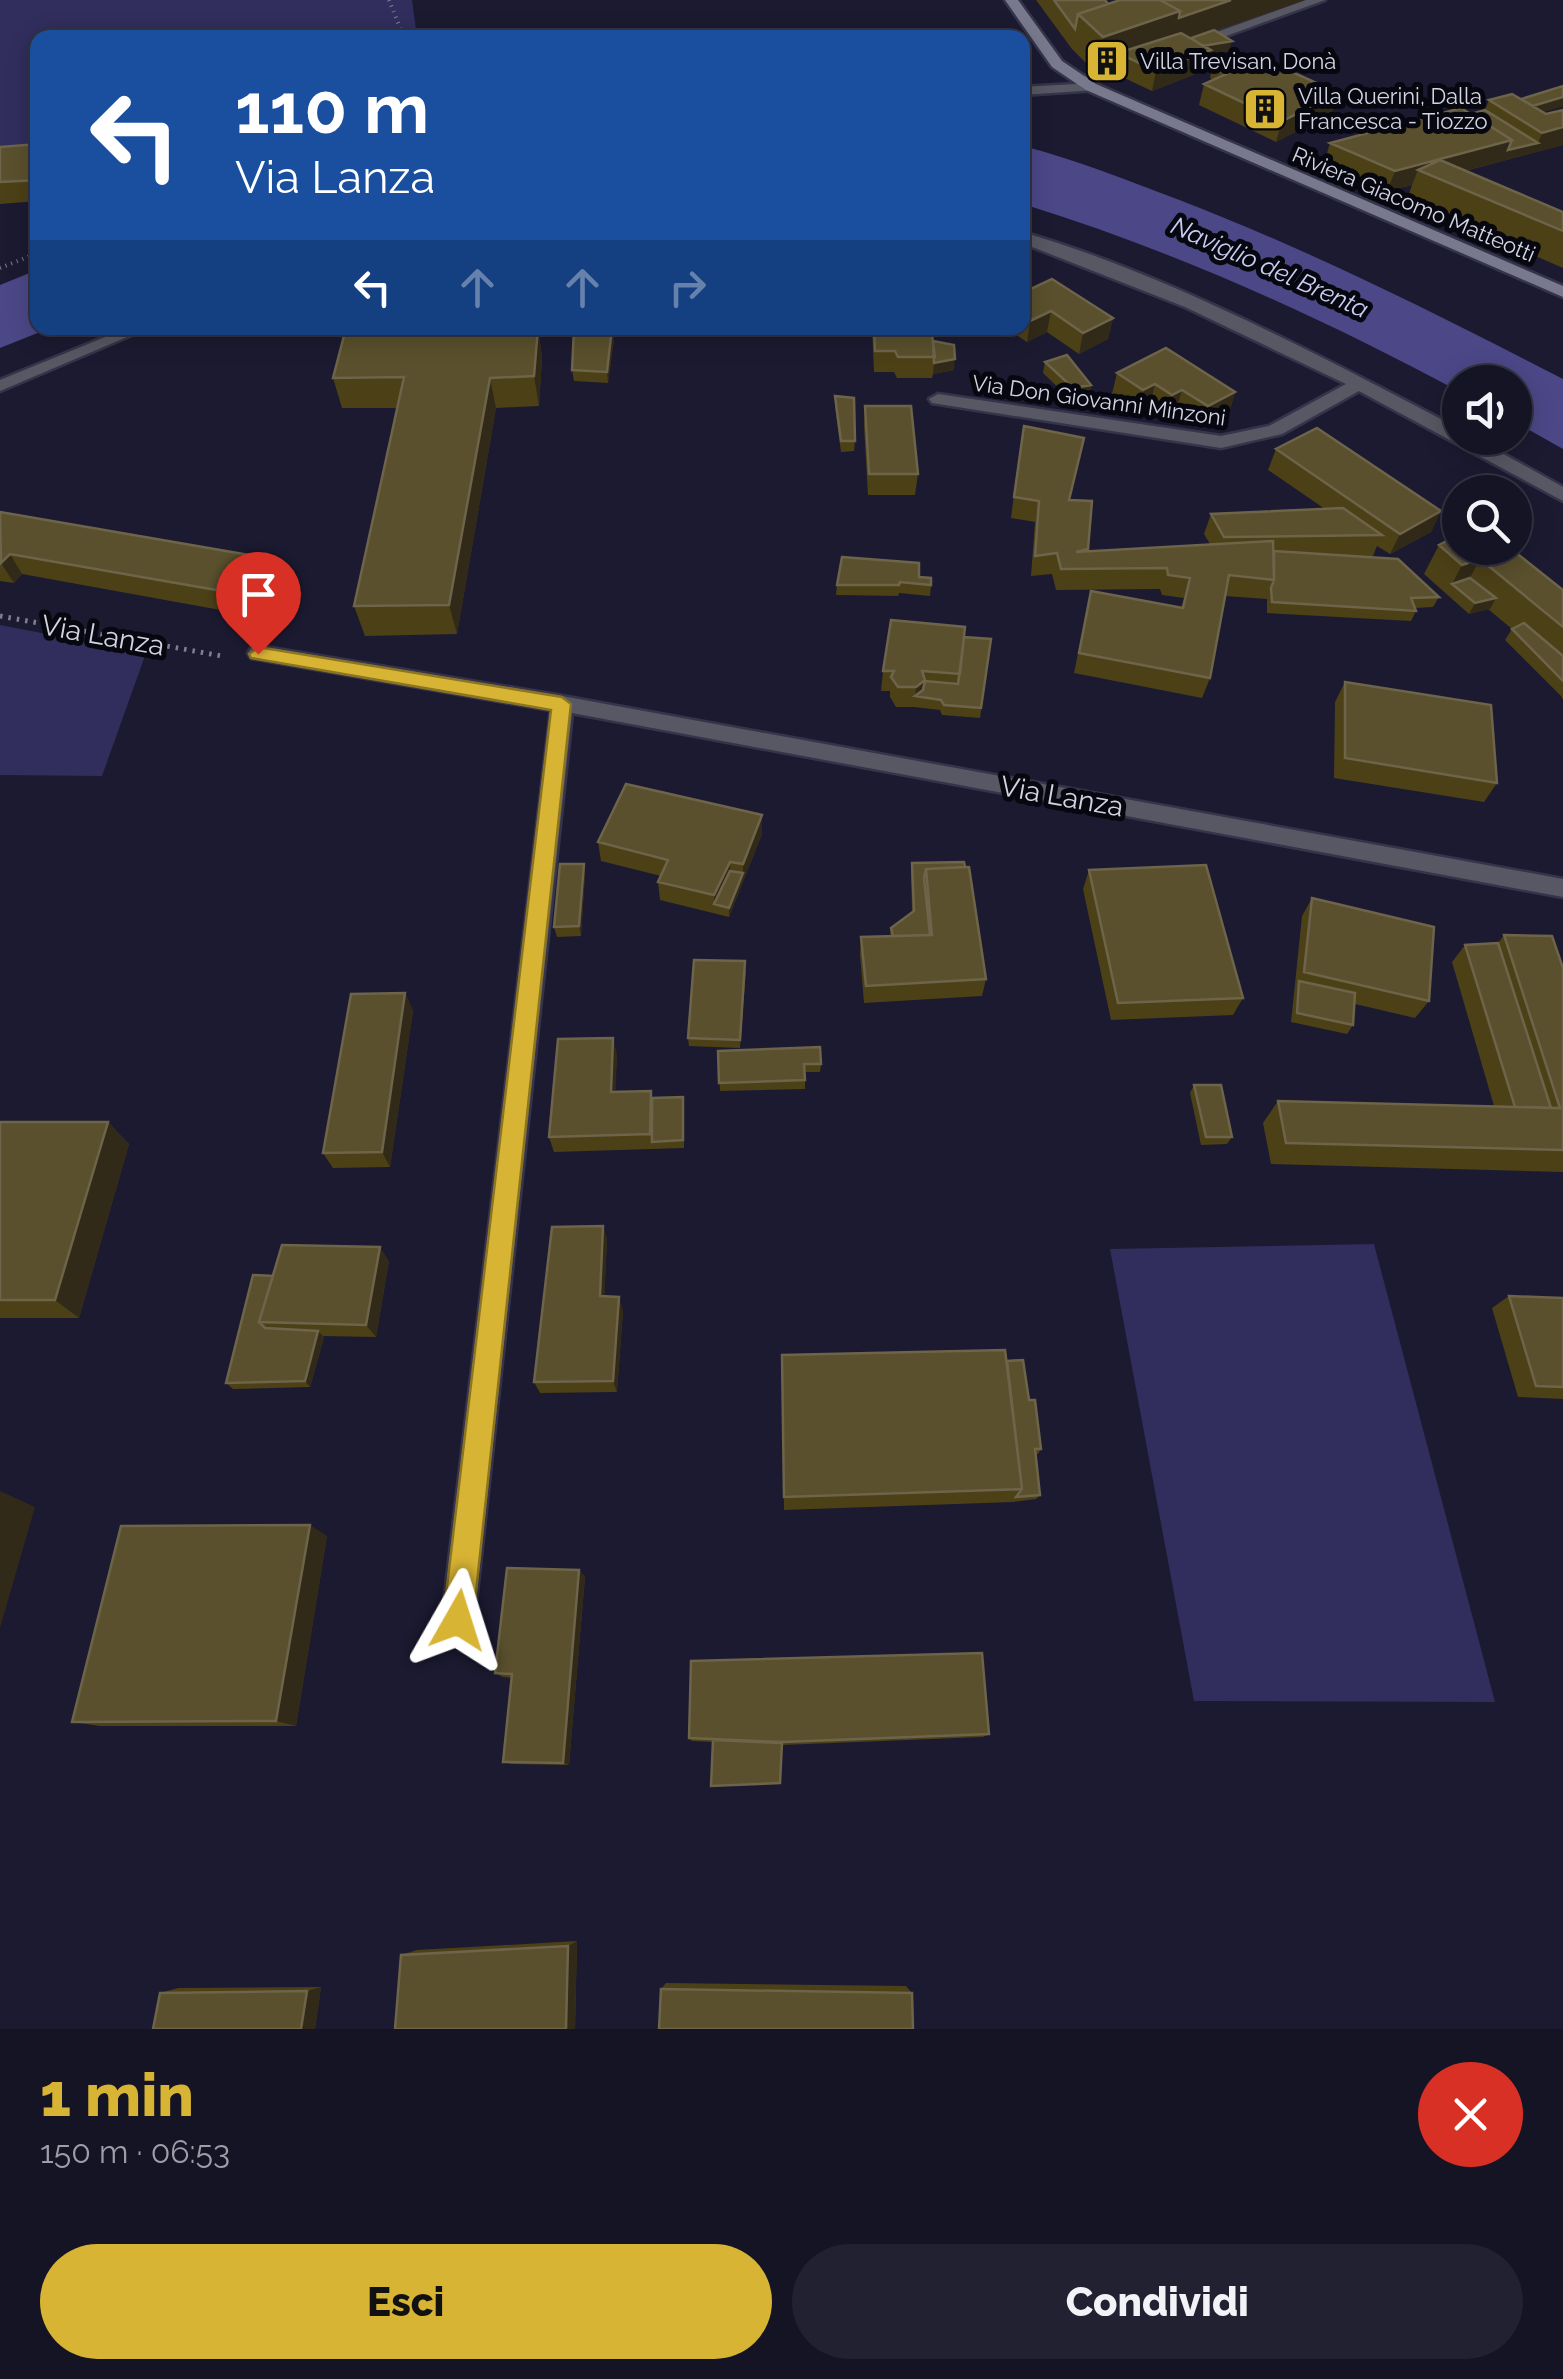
<!DOCTYPE html>
<html lang="it">
<meta charset="utf-8">
<style>
body{margin:0;font-family:Raleway,sans-serif;background:#212132;color:#f1f3f6;height:100vh;display:flex;flex-direction:column;font-size:38px;white-space:nowrap}
*{box-sizing:border-box;margin:0}
p{font-size:32px;color:#9d9ea7}
.icon{flex:none;width:55px;height:55px;fill:none;stroke:currentColor;stroke-width:2;stroke-linecap:round;stroke-linejoin:round}
.map{position:relative;height:2029px;overflow:hidden}
.side{display:flex;flex-direction:column;background:#141425;flex:1}
.side>*{flex:none}
.top-card{position:absolute;left:30px;top:30px;width:1000px;height:305px;border-radius:20px;box-shadow:0 5px 25px #0003,0 0 0 2px #333342;background:#1a4fa0;color:#fff;overflow:hidden}
.tools{position:absolute;left:1442px;top:365px;display:grid;gap:20px}
.tools a{display:grid;place-items:center;width:90px;height:90px;border-radius:50%;background:#141425;box-shadow:0 5px 25px #0003,0 0 0 2px #333342;font-size:50px}
.pin{position:absolute;display:grid;place-items:center;width:85px;height:85px;color:#fff;margin:-102px -42px;border-radius:50% 50% 50% 0;rotate:-45deg;box-shadow:0 0 10px #0007}
.pin .icon{rotate:45deg}
.me{position:absolute;width:110px;margin:-55px;rotate:6deg;stroke-linejoin:round;filter:drop-shadow(0 0 8px #0008)}
.turn{display:flex;align-items:center;gap:35px;height:210px;padding:0 40px;font-size:45px}
.turn .icon{width:130px;height:130px;stroke-width:2.5}
.turn b{display:block;font-size:70px;line-height:85px}
.lanes{display:flex;align-items:center;height:95px;padding:0 40px;background:#0003;justify-content:center;gap:50px;direction:ltr}
.lanes .off{opacity:.35}
.round{display:grid;place-items:center;flex:none;width:105px;height:105px;border-radius:52px;background:#212132}
.overview{display:flex;align-items:center;justify-content:space-between;height:170px;padding:0 40px}
h1{font-size:60px;font-weight:800;line-height:75px;color:#d8b434}
.cta{display:flex;gap:20px;margin-top:auto;padding:20px 40px}
.cta a{flex:1;height:115px;border-radius:60px;background:#d8b434;color:#111;font-size:40px;font-weight:800;line-height:115px;text-align:center}
.cta a+a{background:#212132;color:#f1f3f6}
.map>svg:first-child{display:block}
.green{fill:#312d5d}
.water{fill:#4c4888}
.lines{fill:none;stroke-linecap:round;stroke-linejoin:round}
.lane-casing{stroke:#35344a;stroke-width:5}
.street-casing{stroke:#35344a;stroke-width:5}
.secondary-casing{stroke:#35344a;stroke-width:5}
.path-far1{stroke:#7f7f92;stroke-width:4;stroke-dasharray:1 5;stroke-linecap:butt}
.path{stroke:#7f7f92;stroke-width:5;stroke-dasharray:2.5 6;stroke-linecap:butt}
.lane{fill:#585864;fill-rule:evenodd}
.street{fill:#585864;fill-rule:evenodd}
.secondary{fill:#79798d;fill-rule:evenodd}
.wall{fill:#4c4017}
.shaded-wall{fill:#322a18}
.building{fill:#5a502d;stroke:#6d644a;stroke-width:2.5}
.route{fill:#d8b434;stroke:#8c7522;stroke-width:2.5}
.labels{text-anchor:middle;stroke-width:10;stroke-linejoin:round;paint-order:stroke}
.far-poi-label{font-size:22px;fill:#d2d3e3;stroke:#070710;text-anchor:start}
.far-street-label{font-size:22px;fill:#d2d3e3;stroke:#070710}
.far-water-label{font-size:25px;font-style:italic;fill:#cbccf3;stroke:#070710}
.street-label{font-size:28px;fill:#d2d3e3;stroke:#070710}
</style>
<div class="map">
<svg width="1563" height="2029" viewBox="0 0 1563 2029">
<rect width="100%" height="100%" fill="#1b1a31"/>
<path class="green" d="M0 0H412L417 37 38 38 37 165 0 168Z
M0 625 146 653 102 776 0 775Z
M1374 1244 1495 1702 1194 1701 1110 1249Z"/>
<path class="water" d="M1023 146C1077 160 1129 181 1182 201 1316 253 1435 313 1563 379V449L1515 422V382H1460V392C1320 317 1175 251 1023 204Z
M37 270 38 328H50L0 348V285Z"/>
<g class="lines">
<g class="lane-casing">
<path id="lane" d="M1306 0H1325L1196 47 1184 44Z
M1139 58 1151 61 1092 83 1098 87 1096 90 1022 95V87L1076 84 1077 79Z"/>
</g>
<g class="street-casing">
<path id="street" d="M1022 232C1168 274 1326 359 1460 429V438H1475L1563 487V501L1359 391 1282 434 1221 448 932 403 929 399 938 394 1221 436 1269 426 1346 384 1185 307 1022 243Z
M127 328H148L0 391V380Z
M258 646 562 696 1563 879V897L572 713 474 1620 469 1631 458 1636 447 1631 442 1620 551 710 251 658 248 653 251 648Z"/>
</g>
<g class="secondary-casing">
<path id="secondary" d="M1005 0H1018L1062 61 1096 84 1563 286V297L1086 90 1052 67Z"/>
</g>
<path class="path-far1" d="M389 0 404 38
M0 268 38 253"/>
<path class="path" d="M0 616 222 656"/>
<use href="#lane" class="lane"/>
<use href="#street" class="street"/>
<use href="#secondary" class="secondary"/>
</g>
<path class="wall" d="M1036 0H1105L1108 4 1216 31 1229 51 1210 54 1206 70 1152 91 1114 73 1115 66 1096 73 1072 49Z
M1212 67 1332 113 1276 142 1199 105 1204 84 1214 80 1210 78Z
M1521 99 1563 106 1543 112 1546 114 1563 110V145L1465 171 1563 212V268L1407 200 1412 185 1387 191 1324 163 1330 143 1471 114 1485 110 1489 100Z
M38 144V201L0 204V147Z
M1022 293 1113 318 1108 339 1079 354 1047 332 1027 342 1006 328H1022Z
M538 328 542 357 539 406 496 408 457 634 365 636 354 606 398 408H342L333 378 438 330Z
M872 328H931L933 341 954 370 933 374 932 378H897L894 372H874Z
M614 339 608 383 574 381 572 370Z
M1045 362 1091 385 1089 396 1070 399 1043 373Z
M1117 373 1235 392 1229 413 1201 427 1176 411 1166 416 1150 405 1137 411 1112 394Z
M835 396 855 441 854 451 841 452 835 407Z
M865 406 918 474 915 495H868L864 427Z
M1020 447 1069 500 1088 552 1210 544 1204 534 1211 514 1325 509 1268 470 1276 449 1441 511 1431 532 1390 554 1377 546 1373 556H1355L1439 597 1433 607 1415 608 1416 611 1411 621 1267 613V599L1225 596 1210 678 1202 698 1074 673 1091 591 1181 608 1184 598 1162 595 1160 589 1056 590 1052 574 1031 576 1035 522 1011 518Z
M0 512 249 555 257 576 237 613 22 574 14 583 0 581Z
M1439 545 1563 590V700L1561 696 1505 640 1512 629 1488 609 1469 614 1424 574Z
M919 577 931 585 930 596 899 593 898 596 836 595 837 585Z
M964 637 991 639 980 718 942 715 940 710 914 707H896L890 697V691H881L883 671Z
M1345 682 1497 783 1484 802 1334 778 1335 702Z
M762 815V834L729 917 660 900 658 882 661 876 601 861 598 842Z
M964 862 986 979 982 996 864 1003 860 955 861 937 890 936 891 928 912 912 911 873 912 863Z
M584 864 585 874 581 936 557 937 554 927Z
M1089 870 1243 998 1233 1015 1111 1020 1083 889Z
M1312 898 1429 1001 1415 1018 1355 1004 1353 1025 1347 1034 1291 1022 1302 916Z
M1504 935 1563 966V1172L1271 1164 1263 1123 1278 1101 1494 1106 1452 962 1465 945 1498 943Z
M746 970 740 1048 689 1046 688 1038Z
M405 993 413 1011 390 1167 333 1168 323 1153Z
M718 1051 821 1064 820 1072H805V1089L720 1091Z
M617 1054 615 1091 684 1105V1148L554 1152 549 1137Z
M1194 1085 1232 1137 1227 1144 1201 1145 1190 1093Z
M0 1122H108L129 1144 79 1318H0Z
M603 1226 607 1240 604 1296 623 1310 617 1392 540 1393 534 1382Z
M389 1261 376 1337 322 1336 324 1337 310 1387 233 1389 226 1383 273 1276Z
M1509 1296 1563 1298V1399L1518 1397 1492 1308Z
M782 1355 1007 1361 1029 1400 1041 1449 1038 1454H1035L1040 1495 1036 1499 1013 1502 784 1510Z
M327 1536 296 1726H100L72 1722Z
M579 1570 585 1577 569 1765 511 1764 503 1762 512 1678 503 1677 495 1673Z
M989 1734 983 1737 782 1745 780 1784 712 1786 713 1742 692 1741 689 1738Z
M577 1941 575 2029H395L401 1955 417 1950Z
M666 1983 906 1986 912 1993 661 1989Z
M321 1987 315 2029 160 1993 178 1988Z"/>
<path class="shaded-wall" d="M1231 0H1305L1181 43 1118 53 1115 66 1096 73 1103 37 1180 11Z
M1232 41 1229 51 1210 54 1206 70 1152 91 1156 71 1190 48Z
M1339 93 1332 113 1276 142 1282 121Z
M1563 97V106L1520 119 1519 110Z
M1563 127V145L1437 178 1418 170 1412 185 1387 191 1395 171 1512 140 1538 143 1542 133Z
M1051 311 1047 332 1027 342 1030 321Z
M1113 318 1108 339 1079 354 1083 333Z
M538 328 542 357 539 406 534 376Z
M612 328 614 339 608 383 607 372Z
M955 359 954 370 933 374 934 363Z
M490 378 496 408 457 634 449 605Z
M1155 384 1150 405 1137 411 1143 390Z
M1091 385 1089 396 1070 399 1073 388Z
M1182 390 1176 411 1166 416 1172 395Z
M1235 392 1229 413 1201 427 1208 406Z
M1441 511 1431 532 1390 554 1400 534Z
M10 554 22 574 14 583 1 563Z
M249 555 257 576 237 613 228 592Z
M1480 559 1464 589 1452 584 1462 565Z
M1496 598 1490 609 1469 614 1475 603Z
M925 680 922 697 915 696 914 707 916 687Z
M762 815V834L729 917V908L743 873V864Z
M730 862 731 881 714 904V895Z
M584 864 585 874 581 936 579 926Z
M405 993 413 1011 390 1167 382 1152Z
M613 1038 617 1054 615 1107 611 1092Z
M108 1122 129 1144 79 1318 55 1300Z
M603 1226 607 1240 604 1308 600 1296Z
M380 1247 389 1261 376 1337 366 1325Z
M619 1297 623 1310 617 1392 613 1381Z
M318 1331 324 1337 310 1387 305 1381Z
M0 1491 35 1507 0 1628Z
M310 1525 327 1536 296 1726 276 1721Z
M579 1570 585 1577 569 1765 563 1763Z
M577 1941 575 2029H566L568 1946Z
M321 1987 315 2029H301L307 1991Z"/>
<path class="building" d="M1054 0H1105L1108 4 1078 14 1075 29Z
M1120 0H1160L1180 11 1103 37 1078 14Z
M1160 0H1231L1179 18 1180 11Z
M1214 30 1232 41 1203 46 1191 38Z
M1181 33 1211 50 1156 71 1118 53Z
M1261 58 1339 93 1282 121 1204 84Z
M1230 60 1243 66 1226 74 1212 67Z
M1563 86V97L1533 106 1521 99Z
M1512 94 1546 114 1563 110V127L1542 133 1489 100Z
M1461 108 1512 140 1395 171 1330 143Z
M1485 110 1538 143 1508 150 1512 140 1471 114Z
M38 144V180L0 182V147Z
M1440 160 1563 212V231L1418 170Z
M1052 279 1113 318 1083 333 1051 311 1030 321 1022 316V293Z
M346 328H408L413 330 538 328 534 376 490 378 449 605 354 606 404 377 333 378Z
M413 328H434V329L413 330Z
M612 328 607 372 572 370 574 329Z
M874 328H931L935 357H898L895 351H875Z
M933 341 954 345 955 359 934 363Z
M1166 348 1235 392 1208 406 1182 390 1172 395 1155 384 1143 390 1117 373Z
M1067 355 1091 385 1073 388 1045 362Z
M835 396 854 398 855 441H841Z
M865 406H911L918 474H869Z
M1024 426 1084 438 1069 500 1092 501 1088 549 1076 552 1273 541 1274 580 1229 575 1210 678 1079 653 1091 591 1183 608 1190 578 1168 575 1167 568 1061 569 1057 553 1035 556 1039 501 1014 497Z
M1317 428 1441 511 1400 534 1276 449Z
M1343 508 1382 535 1224 537 1211 514Z
M0 512 249 555 228 592 10 554 1 563Z
M1460 534V548H1510L1563 590V627L1480 559 1462 565 1439 545Z
M1274 551 1398 559 1439 597 1411 598 1416 611 1272 602 1271 588 1274 580Z
M842 557 919 563V577L931 578V585L900 582 899 585H837Z
M1470 578 1496 598 1475 603 1452 584Z
M891 620 965 627 960 674 922 671 925 680 916 687H898L891 677 894 671H883Z
M1524 623 1563 656V681L1512 629Z
M964 637 991 639 981 708 944 705 941 700 915 696 923 690 925 681 958 684Z
M1345 682 1491 705 1497 783 1345 758Z
M626 784 762 815 743 864 730 862 714 895 658 882 668 860 598 842Z
M964 862 965 867 926 869 924 878 930 935 893 936 891 928 914 911 912 863Z
M560 864H584L579 926 554 927Z
M1206 865 1243 998 1118 1003 1089 870Z
M969 867 986 979 866 986 861 937 932 935 926 869Z
M730 871 743 873 729 908 714 904Z
M1312 898 1434 927 1429 1001 1304 972Z
M1504 935 1552 936 1563 968V1150L1286 1143 1278 1101 1560 1108Z
M1498 943 1551 1108 1515 1107 1465 945Z
M694 960 745 961 740 1040 688 1038Z
M1299 981 1355 993 1353 1025 1297 1013Z
M405 993 382 1152 323 1153 351 994Z
M613 1038 611 1092 651 1091 650 1134 549 1137 558 1039Z
M820 1047 821 1064H804L805 1080 719 1083 718 1051Z
M1194 1085H1221L1232 1137H1206Z
M683 1097V1140L652 1142V1098Z
M0 1122H108L55 1300H0Z
M603 1226 600 1296 619 1297 613 1381 534 1382 552 1227Z
M282 1245 380 1247 366 1325 259 1322Z
M253 1275 273 1276 259 1322 265 1328 318 1331 305 1381 226 1383Z
M1509 1296 1563 1298V1387L1536 1386Z
M1005 1350 1022 1489 784 1497 782 1355Z
M1023 1360 1029 1400H1035L1041 1449H1035L1040 1495 1016 1497 1022 1489 1007 1361Z
M310 1525 276 1721 72 1722 121 1526Z
M507 1568 579 1570 563 1763 503 1762 512 1674 495 1673Z
M982 1653 989 1734 782 1742 689 1738 691 1661Z
M713 1740 782 1743 780 1783 711 1786Z
M568 1946 566 2029H395L401 1955Z
M661 1989 912 1993 913 2029H659Z
M307 1991 301 2029H153L160 1993Z"/>
<path class="route" d="M258 647 562 697 571 704 473 1620 468 1630 458 1635 448 1630 443 1620 551 710 251 658 249 654Z"/>
<defs>
<g id="building-square" transform="scale(2.25)"><rect x="-9" y="-9" width="18" height="18" rx="4" fill="#d8b434" stroke="#070710"/><path d="M-4-6H4V6H1V3H-1V6H-4ZM-2.5-4.3h1.7v1.8h-1.7ZM.8-4.3h1.7v1.8H.8ZM-2.5-1h1.7V.8h-1.7ZM.8-1h1.7V.8H.8Z" fill="#111"/></g>
</defs>
<g fill-rule="evenodd">
<use href="#building-square" x="1107" y="61"/>
<use href="#building-square" x="1265" y="109"/>
</g>
<g class="labels">
<g class="far-poi-label">
<text x="1140" y="69">Villa Trevisan, Donà</text>
<text x="1298" y="104">Villa Querini, Dalla<tspan x="1298" dy="25">Francesca - Tiozzo</tspan></text>
</g>
<g class="far-street-label">
<text transform="translate(1414 204) rotate(23)" y="8">Riviera Giacomo Matteotti</text>
<text transform="translate(1099 400) rotate(8)" y="8">Via Don Giovanni Minzoni</text>
</g>
<g class="far-water-label">
<text transform="translate(1270 267) rotate(24)" y="9">Naviglio del Brenta</text>
</g>
<g class="street-label">
<text transform="translate(103 635) rotate(10)" y="10">Via Lanza</text>
<text transform="translate(1062 796) rotate(10)" y="10">Via Lanza</text>
</g>
</g>
</svg>
<div class="tools">
<a><svg class="icon" aria-label="sound" viewBox="0 0 24 24"><path d="M4 9h4l5-4v14l-5-4H4zM17 9q2 3 0 6"/></svg></a>
<a><svg class="icon" aria-label="search" viewBox="0 0 24 24"><circle cx="10" cy="10" r="6"/><path d="M15 15l6 6"/></svg></a>
</div>
<div class="pin" style="left:258px;top:654px;background:#d93025"><svg class="icon" aria-label="arrive" viewBox="0 0 24 24"><path d="M6 21V4h12l-3 4 3 4H6"/></svg></div>
<svg class="me" style="left:458px;top:1620px" viewBox="-20 -20 40 40"><path d="M0-17L14 15 0 8-14 15z" fill="#d8b434" stroke="#fff" stroke-width="4"/></svg>
<div class="top-card">
<div class="turn"><svg class="icon" aria-label="left" viewBox="0 0 24 24"><path d="M17 20v-9H6M10 6l-5 5 5 5"/></svg><div><b>110 m</b>Via Lanza</div></div>
<div class="lanes"><svg class="icon" aria-label="left" viewBox="0 0 24 24"><path d="M17 20v-9H6M10 6l-5 5 5 5"/></svg><svg class="icon off" aria-label="ahead" viewBox="0 0 24 24"><path d="M12 20V5M6 11l6-6 6 6"/></svg><svg class="icon off" aria-label="ahead" viewBox="0 0 24 24"><path d="M12 20V5M6 11l6-6 6 6"/></svg><svg class="icon off" aria-label="right" viewBox="0 0 24 24"><path d="M7 20v-9h11M14 6l5 5-5 5"/></svg></div>
</div>
</div>
<section class="side">
<div class="overview"><div><h1>1 min</h1><p>150 m · 06:53</p></div><a class="round" style="background:#d93025;color:#fff"><svg class="icon" aria-label="close" viewBox="0 0 24 24"><path d="M6 6l12 12M18 6L6 18"/></svg></a></div>
<div class="cta"><a>Esci</a><a>Condividi</a></div>
</section>
